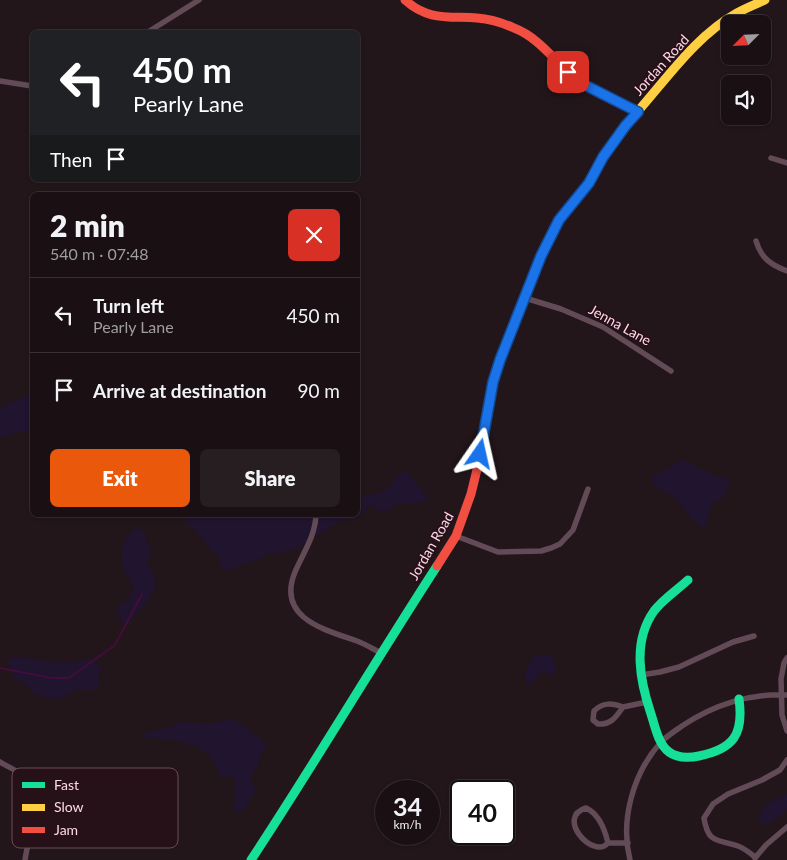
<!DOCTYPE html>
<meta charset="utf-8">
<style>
body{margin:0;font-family:Lato,sans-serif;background:#271e22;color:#f1f3f6;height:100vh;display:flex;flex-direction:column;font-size:19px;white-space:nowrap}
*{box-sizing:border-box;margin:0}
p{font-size:16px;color:#9f9da0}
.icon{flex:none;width:28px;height:28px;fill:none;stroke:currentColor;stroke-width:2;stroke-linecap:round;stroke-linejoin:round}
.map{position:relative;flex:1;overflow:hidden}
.side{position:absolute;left:30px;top:192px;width:330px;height:325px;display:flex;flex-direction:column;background:#1a1014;border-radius:8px;box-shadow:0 1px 4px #0004,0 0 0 1px #383034}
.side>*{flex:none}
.banner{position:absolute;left:30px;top:30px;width:330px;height:152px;border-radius:8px;box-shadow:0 1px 4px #0004,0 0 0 1px #383034;background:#202124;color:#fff;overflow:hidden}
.needle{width:32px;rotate:246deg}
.tools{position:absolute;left:721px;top:15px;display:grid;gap:10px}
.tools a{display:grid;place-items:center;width:50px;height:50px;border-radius:8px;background:#1a1014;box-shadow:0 1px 4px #0004,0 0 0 1px #383034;font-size:25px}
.speed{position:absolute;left:375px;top:780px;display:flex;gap:10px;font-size:25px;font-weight:700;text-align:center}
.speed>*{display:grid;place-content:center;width:65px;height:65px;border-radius:50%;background:#1a1014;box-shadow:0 1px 4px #0004,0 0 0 1px #383034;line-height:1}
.speed small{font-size:12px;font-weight:400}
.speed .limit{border:2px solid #111;border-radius:8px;background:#fff;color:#111}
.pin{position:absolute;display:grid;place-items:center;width:42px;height:42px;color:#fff;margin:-21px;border-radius:10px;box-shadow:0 2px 8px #0006}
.me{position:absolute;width:55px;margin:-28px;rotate:11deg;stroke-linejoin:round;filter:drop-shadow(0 0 4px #0008)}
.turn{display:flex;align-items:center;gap:18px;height:105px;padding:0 20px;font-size:22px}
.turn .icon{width:65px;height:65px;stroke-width:2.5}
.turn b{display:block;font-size:35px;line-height:42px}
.then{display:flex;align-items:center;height:48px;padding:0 20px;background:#0003;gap:10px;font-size:19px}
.round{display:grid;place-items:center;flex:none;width:52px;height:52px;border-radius:8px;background:#271e22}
.head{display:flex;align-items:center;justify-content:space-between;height:85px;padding:0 20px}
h1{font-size:30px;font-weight:800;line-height:38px}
.cta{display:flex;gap:10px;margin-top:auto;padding:10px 20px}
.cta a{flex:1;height:58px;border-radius:8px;background:#ea580c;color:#fff;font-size:20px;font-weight:800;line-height:58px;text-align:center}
.cta a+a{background:#271e22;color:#f1f3f6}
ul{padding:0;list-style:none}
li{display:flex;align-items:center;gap:15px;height:75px;padding:0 20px;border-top:1px solid #383034}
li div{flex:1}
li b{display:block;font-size:19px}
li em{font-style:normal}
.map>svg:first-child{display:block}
.green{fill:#20142e}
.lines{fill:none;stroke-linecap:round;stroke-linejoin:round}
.stream{stroke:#420d3c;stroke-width:2}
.street{stroke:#624b56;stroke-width:5.5}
.fast{stroke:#16e098;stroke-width:9}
.slow{stroke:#ffcf43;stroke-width:9}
.jam{stroke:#f24e42;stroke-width:9}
.route-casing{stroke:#114b97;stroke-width:12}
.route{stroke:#1a73e8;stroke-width:9}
.labels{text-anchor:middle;stroke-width:4.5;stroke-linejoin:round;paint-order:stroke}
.street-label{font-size:14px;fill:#fed8e8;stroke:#271119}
.key{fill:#271119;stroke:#684d57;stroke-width:1}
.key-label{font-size:14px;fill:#fed8e8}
</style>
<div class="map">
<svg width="787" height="860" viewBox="0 0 787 860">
<rect width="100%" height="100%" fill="#22161a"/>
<path class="green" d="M31 394 32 395V428C21 434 11 431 0 439V410L5 405Z
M681 459 715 476 728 479 729 484 722 498 715 501 712 505 706 525 703 527H701C696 522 690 518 687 513 684 509 682 503 678 500 669 491 655 492 651 479 655 471 659 474 666 470 671 468 676 463 681 459Z
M404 471C413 476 421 490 429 499 424 500 418 503 413 504 397 505 398 501 384 513L372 506 368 507 359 517 354 519H346L337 523 298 548 282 553H270L257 561 249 562 228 571 220 565 219 557 216 554 209 548 203 538 186 521 187 515H358V496C366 493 376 496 385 491 393 485 396 476 404 471Z
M136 528 142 529 151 551 147 564C150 569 156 576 156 582 156 594 136 615 128 623H122L118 614V607C124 602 132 597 133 588 133 582 127 576 124 570 117 556 123 536 136 528Z
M535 655 551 656C556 662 556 666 555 673L552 675 542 672 530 685 525 683C524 674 529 661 535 655Z
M14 656C40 660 63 666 89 659L102 666 98 675 100 683 96 690H75L62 698 49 699 34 694 26 684 14 678 11 668 6 662Z
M232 719 238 722 262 740 265 747V750L259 758 258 767 251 774V781L256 792 252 796 245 809 237 813 234 809 235 790 234 778 230 776 224 778C215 772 216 762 209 755 191 740 166 739 144 738L142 735 143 733 173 727 179 722 206 724Z
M787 794V810L769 824 760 823C755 807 775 799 787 794Z"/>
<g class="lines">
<path class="stream" d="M0 668 52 678H69L115 645 142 594"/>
<path class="street" d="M148 32 199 0
M0 81 32 86
M771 158 787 163
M756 241C761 258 771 265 787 271
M525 298 561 309 603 327 671 371
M316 515C315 537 303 553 295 572 276 618 325 630 357 641 365 644 373 649 381 653
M456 536 498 552 541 551 551 548 560 544 573 530 588 489
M787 658 784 663 781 679 782 715 787 731
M641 675 660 672 679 667 733 642 754 636
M623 707C612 703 603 702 594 711L593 720 598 724C611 725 616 717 623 707L647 702
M0 762C6 766 15 769 20 774 42 795 29 834 25 860
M608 843C593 860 555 817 586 808 599 814 605 830 608 843H628
M755 857C750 853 744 848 738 846 717 839 708 844 704 818L713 804 728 794 762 780 780 770 787 760
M755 858 766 845 787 827
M630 860C620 820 633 773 661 742 667 736 675 731 682 726 713 705 750 693 787 695"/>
<path class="fast" d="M513 327 541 256 559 220 589 183 603 157 639 110
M688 580C677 590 663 599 654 611 632 642 640 681 651 714 655 726 658 744 669 752 677 758 689 758 699 756 733 749 744 735 739 699
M251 860C315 763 374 663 437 566"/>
<path class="slow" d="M639 110C668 77 697 35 737 13 746 8 756 4 765 0"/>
<path class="jam" d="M405 0C428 21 449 16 477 18 490 19 503 23 514 28 540 38 555 62 576 79 594 93 617 102 637 112
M437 566 456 536 471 494 483 445 493 382 513 327"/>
</g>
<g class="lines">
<g class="route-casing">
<path id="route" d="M480 454 493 382 500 360 541 256 559 220 589 183 603 157 626 125 638 112 585 85 568 72"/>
</g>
<use href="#route" class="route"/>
</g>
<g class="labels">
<g class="street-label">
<text transform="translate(661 65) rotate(-48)" y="5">Jordan Road</text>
<text transform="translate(620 325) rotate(29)" y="5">Jenna Lane</text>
<text transform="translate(431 546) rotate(-60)" y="5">Jordan Road</text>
</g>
</g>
<rect x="12" y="768" width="166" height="80" rx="8" class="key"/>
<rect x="22" y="782" width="23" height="6" fill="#16e098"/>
<rect x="22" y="804" width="23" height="7" fill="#ffcf43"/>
<rect x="22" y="827" width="23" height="6" fill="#f24e42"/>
<g class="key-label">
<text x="54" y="790">Fast</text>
<text x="54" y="812">Slow</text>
<text x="54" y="835">Jam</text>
</g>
</svg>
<div class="tools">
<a><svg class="needle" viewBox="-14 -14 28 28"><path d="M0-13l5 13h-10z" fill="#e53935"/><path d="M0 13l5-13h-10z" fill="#9f9da0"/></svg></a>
<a><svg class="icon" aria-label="sound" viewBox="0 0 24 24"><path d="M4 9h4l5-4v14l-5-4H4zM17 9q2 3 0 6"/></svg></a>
</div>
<div class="speed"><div>34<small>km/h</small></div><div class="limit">40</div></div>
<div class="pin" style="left:568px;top:72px;background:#d93025"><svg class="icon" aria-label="arrive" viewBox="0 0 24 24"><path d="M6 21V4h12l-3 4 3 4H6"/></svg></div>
<svg class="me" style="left:480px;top:454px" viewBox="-20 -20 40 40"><path d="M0-17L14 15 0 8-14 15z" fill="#1a73e8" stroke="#fff" stroke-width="4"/></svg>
<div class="banner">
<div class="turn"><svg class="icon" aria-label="left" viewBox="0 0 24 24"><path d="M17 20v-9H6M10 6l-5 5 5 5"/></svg><div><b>450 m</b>Pearly Lane</div></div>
<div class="then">Then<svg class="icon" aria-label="arrive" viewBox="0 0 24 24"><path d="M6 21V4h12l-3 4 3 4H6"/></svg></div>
</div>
<section class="side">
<div class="head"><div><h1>2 min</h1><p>540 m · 07:48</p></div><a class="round" style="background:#d93025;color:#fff"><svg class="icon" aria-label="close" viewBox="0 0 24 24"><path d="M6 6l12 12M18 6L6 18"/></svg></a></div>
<ul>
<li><svg class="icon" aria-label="left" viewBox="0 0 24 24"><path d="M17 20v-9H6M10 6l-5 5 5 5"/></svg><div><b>Turn left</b><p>Pearly Lane</p></div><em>450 m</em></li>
<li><svg class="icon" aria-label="arrive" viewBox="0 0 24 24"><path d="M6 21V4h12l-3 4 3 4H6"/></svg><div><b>Arrive at destination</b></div><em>90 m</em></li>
</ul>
<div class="cta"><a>Exit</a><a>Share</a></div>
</section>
</div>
